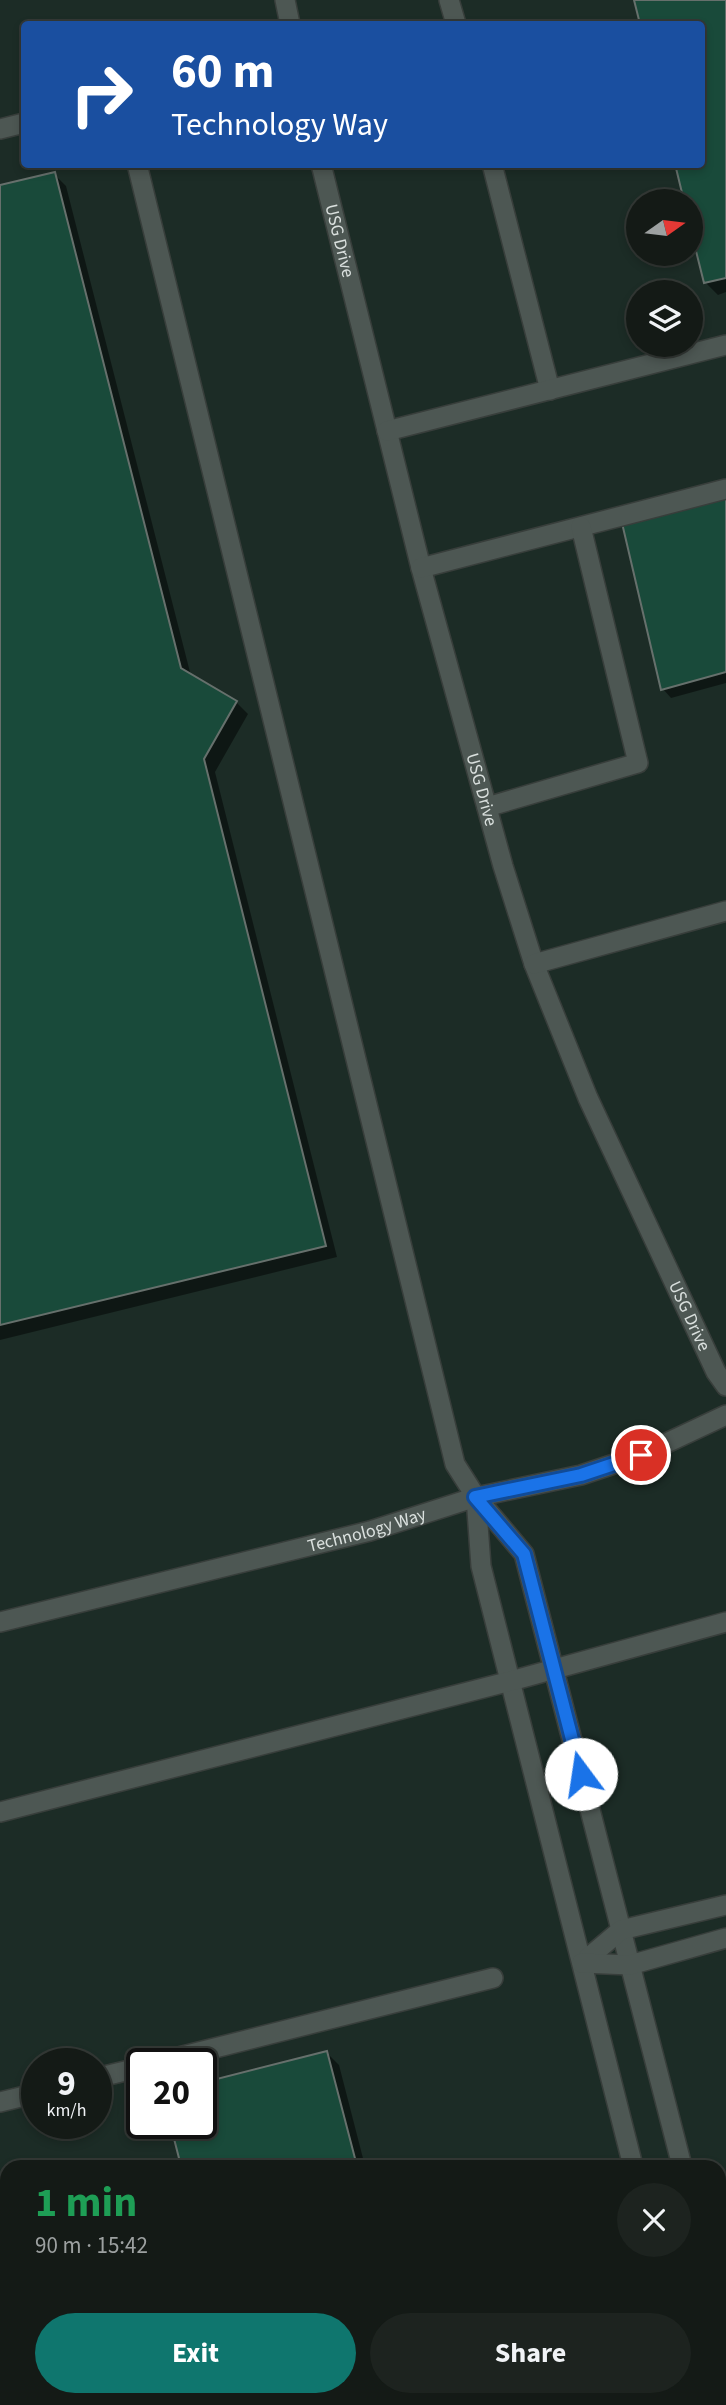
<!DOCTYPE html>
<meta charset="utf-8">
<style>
body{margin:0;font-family:"Source Sans 3",sans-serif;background:#1d231f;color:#f1f3f6;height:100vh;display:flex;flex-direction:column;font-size:26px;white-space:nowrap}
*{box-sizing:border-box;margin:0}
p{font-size:23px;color:#9da1a1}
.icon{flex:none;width:38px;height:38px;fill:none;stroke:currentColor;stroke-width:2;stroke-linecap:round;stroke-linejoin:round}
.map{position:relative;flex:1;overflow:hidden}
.side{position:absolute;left:0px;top:2160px;width:726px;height:247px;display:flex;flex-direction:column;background:#141a16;border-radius:21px 21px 0 0;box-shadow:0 4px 10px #0003,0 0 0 2px #333835}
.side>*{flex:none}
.banner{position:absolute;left:21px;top:21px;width:684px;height:147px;border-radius:7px;box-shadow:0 4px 10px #0003,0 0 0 2px #333835;background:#1a4fa0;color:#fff;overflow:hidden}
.needle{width:46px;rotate:76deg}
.tools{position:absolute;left:626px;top:189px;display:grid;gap:14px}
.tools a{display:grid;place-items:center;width:77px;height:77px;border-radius:50%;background:#141a16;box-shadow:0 4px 10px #0003,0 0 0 2px #333835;font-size:35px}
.speed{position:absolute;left:21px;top:2048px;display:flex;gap:14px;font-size:35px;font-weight:700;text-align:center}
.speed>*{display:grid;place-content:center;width:91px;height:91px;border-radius:50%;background:#141a16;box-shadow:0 4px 10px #0003,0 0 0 2px #333835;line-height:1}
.speed small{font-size:18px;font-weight:400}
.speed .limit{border:4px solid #111;border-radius:10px;background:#fff;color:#111}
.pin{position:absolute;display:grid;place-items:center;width:60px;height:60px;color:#fff;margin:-30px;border:4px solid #fff;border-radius:50%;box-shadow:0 2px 7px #0007}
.me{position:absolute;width:77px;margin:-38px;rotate:346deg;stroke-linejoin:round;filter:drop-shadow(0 0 5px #0008)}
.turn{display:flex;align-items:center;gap:24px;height:147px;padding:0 35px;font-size:32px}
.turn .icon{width:91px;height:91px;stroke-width:2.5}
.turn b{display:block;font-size:49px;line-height:60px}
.round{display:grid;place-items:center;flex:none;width:74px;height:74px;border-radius:37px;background:#1d231f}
.head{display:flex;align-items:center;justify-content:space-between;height:119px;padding:0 35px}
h1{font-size:42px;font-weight:700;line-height:52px;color:#1e9e55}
.cta{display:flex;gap:14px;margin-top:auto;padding:14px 35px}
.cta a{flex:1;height:80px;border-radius:42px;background:#0f766e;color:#fff;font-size:28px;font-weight:700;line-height:80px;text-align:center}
.cta a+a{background:#1d231f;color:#f1f3f6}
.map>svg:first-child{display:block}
.built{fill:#1c2c26;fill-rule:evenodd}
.shadow{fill:#0007}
.building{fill:#194a3a;stroke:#66706c;stroke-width:2}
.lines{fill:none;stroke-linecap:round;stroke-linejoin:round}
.lane-casing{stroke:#383e3b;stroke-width:22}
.path{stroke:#656c69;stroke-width:4.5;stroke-dasharray:2 5;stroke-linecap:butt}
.lane{stroke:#4d5753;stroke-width:19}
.route-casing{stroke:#114b97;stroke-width:18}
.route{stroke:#1a73e8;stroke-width:12}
.labels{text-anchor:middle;stroke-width:7;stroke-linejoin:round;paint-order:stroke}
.street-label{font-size:18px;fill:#dae0de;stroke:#070a09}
</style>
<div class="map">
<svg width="726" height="2405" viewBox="0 0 726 2405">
<rect width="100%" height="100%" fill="#1a221e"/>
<path class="built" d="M0 0H726V2405H0ZM24 24H702V164H24ZM639 201H691V254H639ZM639 292H691V345H639ZM37 2063H96V2123H37ZM142 2063H201V2123H142ZM7 2166H719V2399H7Z"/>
<path class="shadow" d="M636 0H726V292L718 295 706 283 691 201H686L676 164H702V24H642Z
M54 174 66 186 191 676 236 702 248 714 215 772 337 1257 0 1340V187Z
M726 498V683L671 698 663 689Z
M327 2053 339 2065 365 2166H183L172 2123H201Z"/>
<path class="building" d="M634 0H726V278L704 283 691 231V201H684L675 164H702V24H640Z
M55 172 181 668 237 701 204 759 326 1246 0 1325V185Z
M726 496V672L661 690 622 523Z
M327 2051 357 2166H181L170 2123H201V2083Z"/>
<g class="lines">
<g class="lane-casing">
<g id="lane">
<path d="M285 0 290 24"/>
<path d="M449 0 456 24"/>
<path d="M0 129 24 123"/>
<path d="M137 164 455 1464 476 1497 524 1554 682 2166"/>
<path id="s1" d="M321 164 421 568 503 866 534 964 588 1098 716 1372 726 1386"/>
<path d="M492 164 550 390"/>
<path d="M387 431 726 345"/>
<path d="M421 568 726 489"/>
<path d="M487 807 638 763 581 527"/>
<path d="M534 964 726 911"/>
<path d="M476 1497 481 1566 633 2166"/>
<path id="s2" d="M0 1622 370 1531 476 1497 581 1475 641 1455 726 1415"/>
<path d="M0 1812 511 1681 726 1622"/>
<path d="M582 1963 621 1930 726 1905"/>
<path d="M582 1963 630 1965 726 1938"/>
<path d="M155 2063 493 1978"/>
<path d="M96 2078 142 2067"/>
<path d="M0 2102 37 2093"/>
<path d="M0 2201 7 2229"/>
<path d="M719 2313 726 2339"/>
<path d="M50 2399 52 2405"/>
<path d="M692 2399 693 2405"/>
</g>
</g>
<path class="path" d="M0 2373 7 2399"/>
<use href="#lane" class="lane"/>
</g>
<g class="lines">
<g class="route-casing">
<path id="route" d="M581 1774 524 1554 475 1497 581 1475 641 1455"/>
</g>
<use href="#route" class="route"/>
</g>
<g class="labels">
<g class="street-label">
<text dy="6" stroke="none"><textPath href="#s1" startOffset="79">USG Drive</textPath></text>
<text dy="6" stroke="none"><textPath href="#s1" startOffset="646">USG Drive</textPath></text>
<text dy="6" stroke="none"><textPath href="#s1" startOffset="1213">USG Drive</textPath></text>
<text dy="6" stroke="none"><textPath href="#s2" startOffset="378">Technology Way</textPath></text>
</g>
</g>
</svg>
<div class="tools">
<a><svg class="needle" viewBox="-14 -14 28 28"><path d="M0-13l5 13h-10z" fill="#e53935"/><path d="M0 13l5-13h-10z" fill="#9da1a1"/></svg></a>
<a><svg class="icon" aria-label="layers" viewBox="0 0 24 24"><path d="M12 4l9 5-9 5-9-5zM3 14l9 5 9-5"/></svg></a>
</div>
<div class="speed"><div>9<small>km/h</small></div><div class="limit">20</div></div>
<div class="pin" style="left:641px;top:1455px;background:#d93025"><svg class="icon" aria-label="arrive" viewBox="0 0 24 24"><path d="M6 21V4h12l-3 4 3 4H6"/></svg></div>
<svg class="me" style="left:581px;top:1774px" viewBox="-20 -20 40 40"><circle r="19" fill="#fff"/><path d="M0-13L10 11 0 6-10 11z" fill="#1a73e8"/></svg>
<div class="banner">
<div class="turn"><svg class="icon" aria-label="right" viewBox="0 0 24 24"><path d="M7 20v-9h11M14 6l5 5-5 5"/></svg><div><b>60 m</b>Technology Way</div></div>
</div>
<section class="side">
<div class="head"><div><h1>1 min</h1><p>90 m · 15:42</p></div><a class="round"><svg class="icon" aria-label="close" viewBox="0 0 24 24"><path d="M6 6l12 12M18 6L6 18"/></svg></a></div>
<div class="cta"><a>Exit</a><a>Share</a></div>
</section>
</div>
